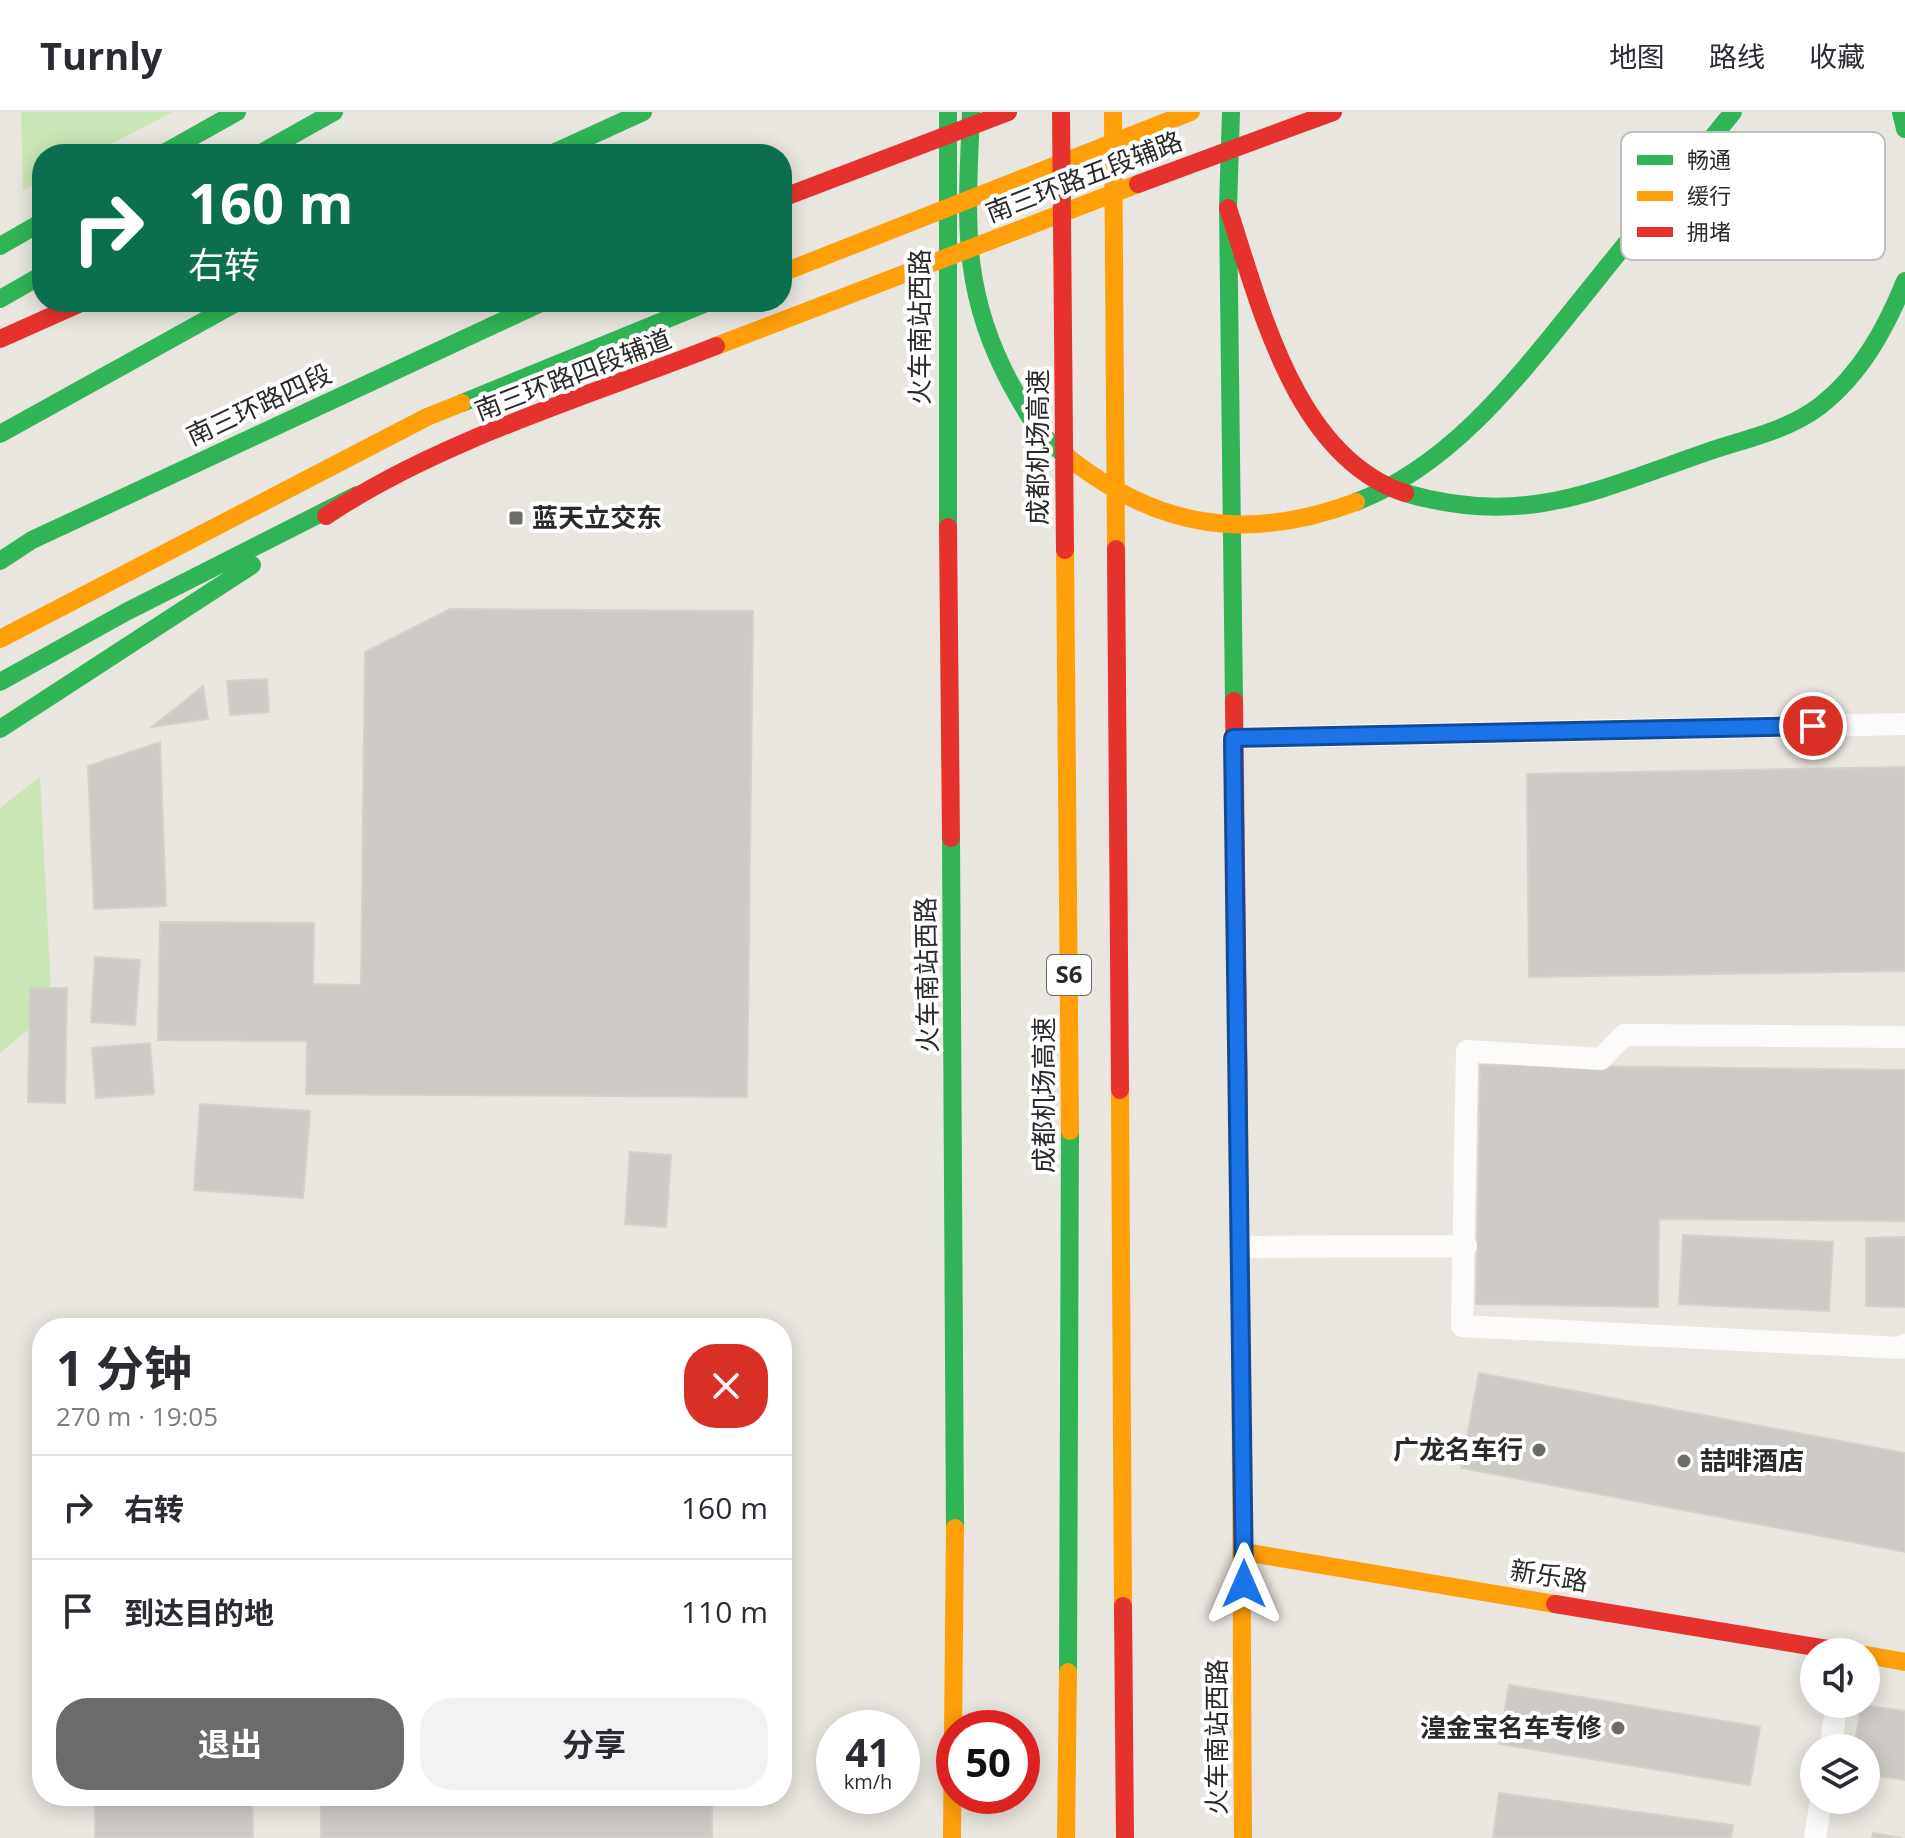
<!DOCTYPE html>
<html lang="zh">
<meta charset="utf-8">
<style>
body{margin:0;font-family:"Open Sans","Noto Sans SC",sans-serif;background:#f2f2f3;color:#2b2b33;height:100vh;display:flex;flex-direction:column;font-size:30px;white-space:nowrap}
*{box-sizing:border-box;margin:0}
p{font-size:26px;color:#7c7c81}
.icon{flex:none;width:44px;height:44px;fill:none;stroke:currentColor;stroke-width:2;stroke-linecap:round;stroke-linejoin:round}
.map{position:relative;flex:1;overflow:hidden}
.panel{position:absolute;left:32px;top:1206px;width:760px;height:488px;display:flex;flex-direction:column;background:#fff;border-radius:32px;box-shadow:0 4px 20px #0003}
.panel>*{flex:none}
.hud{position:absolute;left:32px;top:32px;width:760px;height:168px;border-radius:32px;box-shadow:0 4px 20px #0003;background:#0b6e4f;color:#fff;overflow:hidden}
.buttons{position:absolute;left:1800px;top:1526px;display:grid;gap:16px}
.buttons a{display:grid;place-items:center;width:80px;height:80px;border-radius:50%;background:#fff;box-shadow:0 4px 20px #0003;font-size:40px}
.speed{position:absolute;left:816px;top:1598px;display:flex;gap:16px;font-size:40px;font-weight:700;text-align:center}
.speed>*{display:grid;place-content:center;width:104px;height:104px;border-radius:50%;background:#fff;box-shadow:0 4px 20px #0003;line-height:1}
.speed small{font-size:20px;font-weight:400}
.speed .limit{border:12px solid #d22;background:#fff;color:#111}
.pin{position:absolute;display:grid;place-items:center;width:68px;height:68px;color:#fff;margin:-34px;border:4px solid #fff;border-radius:50%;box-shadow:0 2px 8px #0007}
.me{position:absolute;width:88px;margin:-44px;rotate:0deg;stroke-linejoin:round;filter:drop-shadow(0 0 6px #0008)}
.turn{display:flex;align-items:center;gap:28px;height:168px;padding:0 24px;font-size:36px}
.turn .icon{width:104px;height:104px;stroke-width:2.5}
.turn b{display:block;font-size:56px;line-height:68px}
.round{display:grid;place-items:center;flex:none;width:84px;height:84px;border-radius:32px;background:#f2f2f3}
.summary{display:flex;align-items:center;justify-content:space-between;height:136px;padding:0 24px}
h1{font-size:48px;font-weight:700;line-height:60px}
.primary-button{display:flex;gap:16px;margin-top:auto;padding:16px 24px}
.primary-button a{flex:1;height:92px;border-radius:32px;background:#6d6b69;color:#fff;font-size:32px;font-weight:700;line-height:92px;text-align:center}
.primary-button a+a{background:#f2f2f3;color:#2b2b33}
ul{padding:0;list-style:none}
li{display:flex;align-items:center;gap:24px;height:104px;padding:0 24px;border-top:2px solid #e1e1e2}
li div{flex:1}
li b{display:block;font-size:30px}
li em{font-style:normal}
header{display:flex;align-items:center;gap:48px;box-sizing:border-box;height:112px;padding:0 40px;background:#fff;border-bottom:2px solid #e1e1e2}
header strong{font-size:38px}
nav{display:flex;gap:44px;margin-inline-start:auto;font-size:28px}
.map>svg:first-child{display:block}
.green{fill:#cae6b6}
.building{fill:#cecbc6;stroke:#d4d1cb;stroke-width:2}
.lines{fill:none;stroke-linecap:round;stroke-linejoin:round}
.lane{stroke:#fcfbfa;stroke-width:22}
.fast{stroke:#30b455;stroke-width:18}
.slow{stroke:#ff9f0a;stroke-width:18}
.jam{stroke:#e5322d;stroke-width:18}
.route-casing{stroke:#114b97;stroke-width:20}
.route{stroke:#1a73e8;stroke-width:14}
.poi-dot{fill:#6d6b69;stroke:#fff;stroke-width:3}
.labels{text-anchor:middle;stroke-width:8;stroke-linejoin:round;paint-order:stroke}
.shield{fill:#fff;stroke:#6a6a6a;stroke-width:2}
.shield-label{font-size:24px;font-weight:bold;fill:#2a2a2a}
.street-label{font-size:26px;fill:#2a2a2a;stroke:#fff}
.poi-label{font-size:26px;font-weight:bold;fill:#2a2a2a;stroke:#fff;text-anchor:start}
.key{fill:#fff;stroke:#bfbfbf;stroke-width:2}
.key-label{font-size:22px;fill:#2a2a2a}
</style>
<header>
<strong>Turnly</strong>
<nav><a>地图</a><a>路线</a><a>收藏</a></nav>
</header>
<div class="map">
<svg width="1905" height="1726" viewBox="0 0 1905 1726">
<rect width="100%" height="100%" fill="#e9e5df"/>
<path class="green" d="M21 0H173L91 42H42V68L23 78Z
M40 665 52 898 0 941V696Z"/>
<path class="building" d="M450 497 753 499 747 985 306 982 307 929 158 928 160 810 314 811 313 872 361 873 365 540Z
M267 567 269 600 230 603 227 569Z
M203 574 208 607 152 615Z
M160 630 166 794 94 797 88 654Z
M1905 655V859L1529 865 1527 662Z
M95 845 140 848 135 913 91 910Z
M30 876H67L65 991 28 990Z
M150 931 154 982 96 986 92 936Z
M1480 953 1905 958V1109L1659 1107 1658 1195 1476 1192Z
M200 992 310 999 303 1086 194 1078Z
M630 1040 671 1043 666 1115 625 1112Z
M1683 1123 1833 1130 1829 1199 1679 1192Z
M1905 1125V1195L1866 1194V1126Z
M1479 1261 1905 1341V1440L1461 1356Z
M1509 1573 1760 1615 1750 1673 1499 1632Z
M1861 1593 1905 1599V1668L1866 1662V1636H1854Z
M1499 1681 1733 1713 1731 1726H1493Z
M95 1684H252L253 1726H95Z
M321 1684H712V1726H321Z
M1873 1721 1902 1726H1872Z"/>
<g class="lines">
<path class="lane" d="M1233 626 1905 612
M1905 925 1624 923 1601 947 1467 939 1462 1214 1901 1236 1905 1233
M1241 1135 1466 1134
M1830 1636 1837 1592
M1815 1726 1821 1688"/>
<path class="fast" d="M948 0V415
M971 0C967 106 959 179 1013 276 1033 311 1037 322 1070 347
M1231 0 1228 96 1234 589
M1901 0 1905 17
M162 42 237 0
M259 42 334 0
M551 42 643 0
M0 134 42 110
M0 187 42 163
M462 291 709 190
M0 322 238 190
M1405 381C1524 416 1597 378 1707 340 1745 327 1787 319 1820 294 1861 262 1886 216 1905 169
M1356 390C1457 351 1525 256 1591 175 1638 116 1686 58 1733 0
M0 449 32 428 543 190
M0 570 126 500 357 383
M0 617 252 453
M951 726 955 1416
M1068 1560 1070 1019"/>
<path class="slow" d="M1113 0 1116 437
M782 161 1191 0
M716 234 1138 72
M1070 347C1160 417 1249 430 1356 390
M1065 438 1070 1019
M0 527 427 305 462 291
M1120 978 1123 1494
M1239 1001 1243 1726
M1244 1440 1555 1492
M1866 1543 1905 1550
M952 1726 955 1416
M1066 1726 1068 1560"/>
<path class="jam" d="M1061 0 1065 438
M1138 72 1333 0
M782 86 1008 0
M1228 96C1260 193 1295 345 1405 381
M0 227 83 190
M326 404C439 328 589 284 716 234
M948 415 951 726
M1116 437 1120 978
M1234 589 1239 1001
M1555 1492 1846 1540
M1123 1494 1125 1726"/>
</g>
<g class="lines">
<g class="route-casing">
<path id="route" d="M1244 1472 1233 626 1813 614"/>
</g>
<use href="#route" class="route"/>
</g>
<g class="poi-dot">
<rect x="508" y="398" width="16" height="16" rx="4"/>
<circle cx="1539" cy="1338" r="8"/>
<circle cx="1684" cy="1349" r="8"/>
<circle cx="1618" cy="1616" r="8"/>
</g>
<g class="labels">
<rect class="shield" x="1047" y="843" width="44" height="40" rx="6"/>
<g class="shield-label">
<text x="1069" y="871">S6</text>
</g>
<g class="street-label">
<text transform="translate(1084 65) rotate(-21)" y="9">南三环路五段辅路</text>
<text transform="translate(920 215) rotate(-90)" y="9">火车南站西路</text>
<text transform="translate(573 263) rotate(-21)" y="9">南三环路四段辅道</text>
<text transform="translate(259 293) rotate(-25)" y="9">南三环路四段</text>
<text transform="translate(1038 335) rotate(-90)" y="9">成都机场高速</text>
<text transform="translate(927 863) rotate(-91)" y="9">火车南站西路</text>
<text transform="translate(1044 983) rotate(-90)" y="9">成都机场高速</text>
<text transform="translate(1549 1464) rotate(9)" y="9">新乐路</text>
<text transform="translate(1217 1625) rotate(-90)" y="9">火车南站西路</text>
</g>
<g class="poi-label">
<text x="532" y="415">蓝天立交东</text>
<text x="1523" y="1347" text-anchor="end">广龙名车行</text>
<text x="1700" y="1358">喆啡酒店</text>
<text x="1602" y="1625" text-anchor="end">湟金宝名车专修</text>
</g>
</g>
<rect x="1621" y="20" width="264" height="128" rx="12" class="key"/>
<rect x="1637" y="43" width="36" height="10" fill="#30b455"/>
<rect x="1637" y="79" width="36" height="10" fill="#ff9f0a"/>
<rect x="1637" y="115" width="36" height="10" fill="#e5322d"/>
<g class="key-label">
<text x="1687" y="56">畅通</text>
<text x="1687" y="92">缓行</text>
<text x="1687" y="128">拥堵</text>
</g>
</svg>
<div class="buttons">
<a><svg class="icon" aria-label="sound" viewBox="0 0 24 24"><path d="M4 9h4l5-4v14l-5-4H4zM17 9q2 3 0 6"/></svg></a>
<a><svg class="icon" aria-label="layers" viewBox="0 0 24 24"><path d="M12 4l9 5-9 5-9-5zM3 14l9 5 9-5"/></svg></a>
</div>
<div class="speed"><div>41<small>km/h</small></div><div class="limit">50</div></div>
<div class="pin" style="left:1813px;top:614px;background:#d93025"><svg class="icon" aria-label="arrive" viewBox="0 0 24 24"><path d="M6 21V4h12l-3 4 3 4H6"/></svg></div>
<svg class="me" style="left:1244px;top:1472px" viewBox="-20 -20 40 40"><path d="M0-17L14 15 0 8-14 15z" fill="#1a73e8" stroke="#fff" stroke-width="4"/></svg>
<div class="hud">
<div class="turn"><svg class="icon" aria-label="right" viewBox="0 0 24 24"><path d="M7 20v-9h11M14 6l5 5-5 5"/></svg><div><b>160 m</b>右转</div></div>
</div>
<section class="panel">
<div class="summary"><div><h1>1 分钟</h1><p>270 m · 19:05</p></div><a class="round" style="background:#d93025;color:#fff"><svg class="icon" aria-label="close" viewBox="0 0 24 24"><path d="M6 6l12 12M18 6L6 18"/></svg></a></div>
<ul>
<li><svg class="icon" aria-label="right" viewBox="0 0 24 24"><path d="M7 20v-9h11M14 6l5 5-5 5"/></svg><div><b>右转</b></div><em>160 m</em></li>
<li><svg class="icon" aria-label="arrive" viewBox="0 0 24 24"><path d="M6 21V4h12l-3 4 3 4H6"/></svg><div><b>到达目的地</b></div><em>110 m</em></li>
</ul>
<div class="primary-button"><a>退出</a><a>分享</a></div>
</section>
</div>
